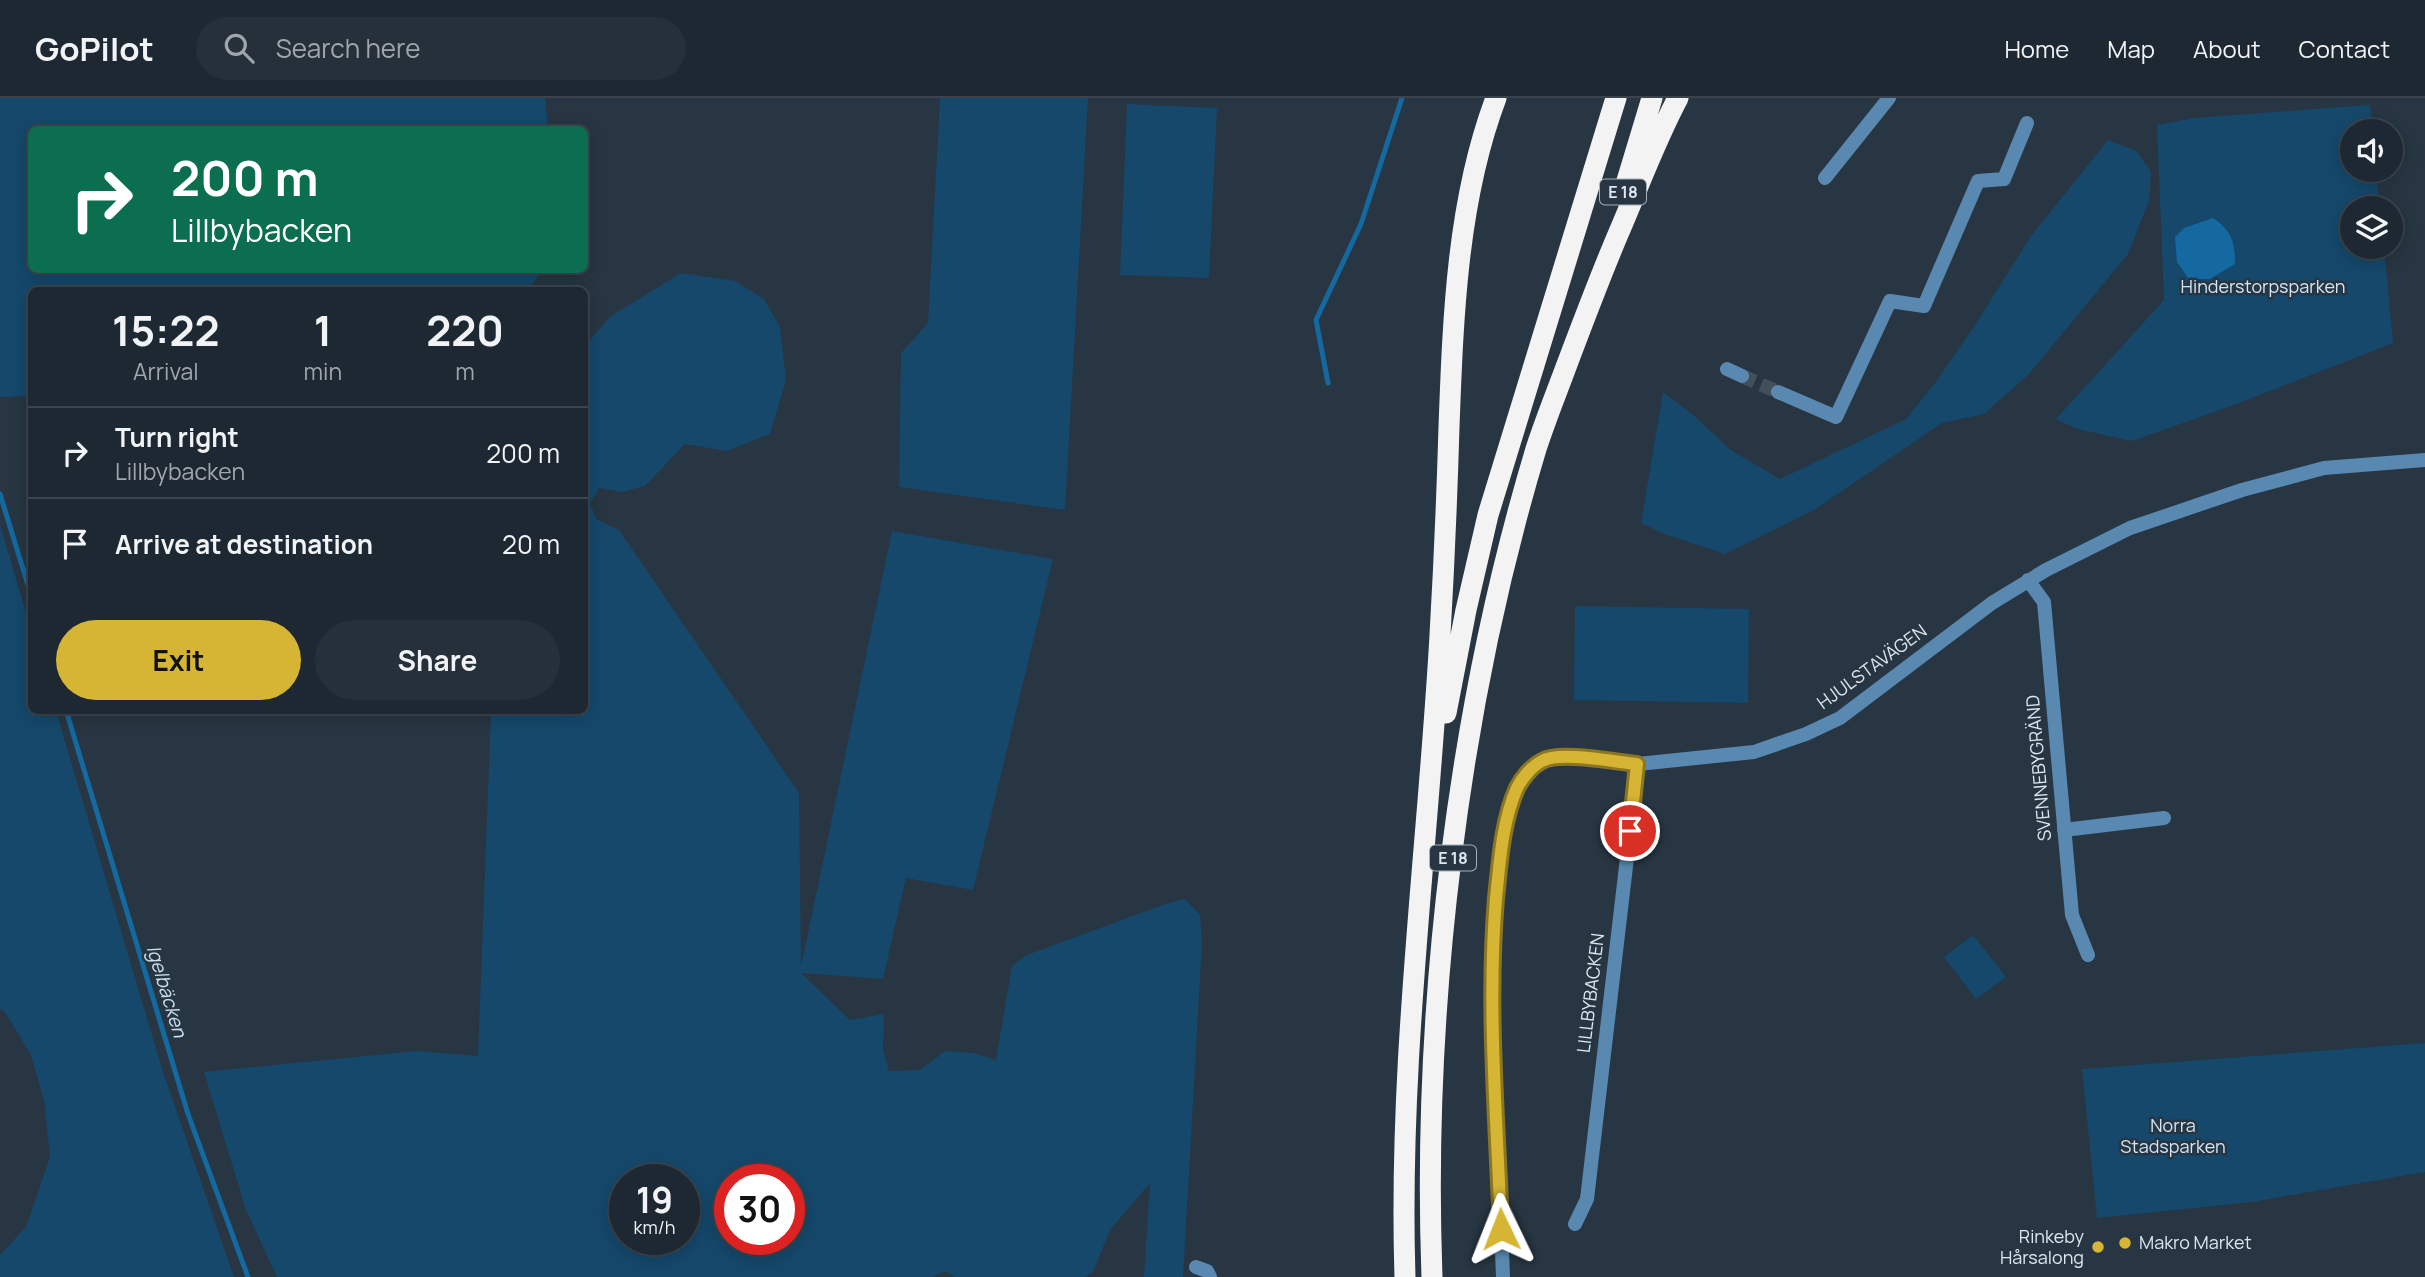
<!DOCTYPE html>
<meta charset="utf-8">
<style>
body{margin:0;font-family:Manrope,sans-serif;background:#25303a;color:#f1f3f6;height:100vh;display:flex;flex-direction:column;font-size:26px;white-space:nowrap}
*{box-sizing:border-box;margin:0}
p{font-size:23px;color:#a0a6ac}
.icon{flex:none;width:38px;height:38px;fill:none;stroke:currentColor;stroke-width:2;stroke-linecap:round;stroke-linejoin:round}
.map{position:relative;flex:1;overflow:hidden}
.details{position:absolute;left:28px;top:189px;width:560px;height:427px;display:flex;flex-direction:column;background:#1d2832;border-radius:10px;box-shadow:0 4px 18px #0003,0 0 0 2px #3b444d}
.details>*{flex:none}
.top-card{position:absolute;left:28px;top:28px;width:560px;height:147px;border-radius:10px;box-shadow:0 4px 18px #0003,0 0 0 2px #3b444d;background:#0b6e4f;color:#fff;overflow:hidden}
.controls{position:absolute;left:2340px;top:21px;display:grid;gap:14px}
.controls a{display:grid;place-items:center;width:63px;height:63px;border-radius:50%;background:#1d2832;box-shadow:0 4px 18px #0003,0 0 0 2px #3b444d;font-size:35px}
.speed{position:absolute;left:609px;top:1066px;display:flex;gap:14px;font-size:35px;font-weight:700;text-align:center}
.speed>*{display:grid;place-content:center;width:91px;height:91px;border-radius:50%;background:#1d2832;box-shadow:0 4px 18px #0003,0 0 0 2px #3b444d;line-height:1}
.speed small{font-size:18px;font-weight:400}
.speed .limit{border:10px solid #d22;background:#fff;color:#111}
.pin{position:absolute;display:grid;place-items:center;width:60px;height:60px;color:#fff;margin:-30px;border:4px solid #fff;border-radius:50%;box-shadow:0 2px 7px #0007}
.me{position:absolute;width:77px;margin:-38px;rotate:358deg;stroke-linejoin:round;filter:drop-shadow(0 0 5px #0008)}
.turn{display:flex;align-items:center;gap:24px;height:147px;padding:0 28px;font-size:32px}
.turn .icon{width:91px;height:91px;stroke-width:2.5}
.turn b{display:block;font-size:49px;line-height:60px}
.eta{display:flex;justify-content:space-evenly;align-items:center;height:119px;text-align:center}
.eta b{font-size:42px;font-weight:700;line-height:49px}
.primary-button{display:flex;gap:14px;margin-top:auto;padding:14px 28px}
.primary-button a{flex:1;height:80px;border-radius:42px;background:#d6b534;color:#111;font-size:28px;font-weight:700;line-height:80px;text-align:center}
.primary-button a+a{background:#25303a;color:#f1f3f6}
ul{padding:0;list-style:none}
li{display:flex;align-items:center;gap:21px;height:91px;padding:0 28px;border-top:2px solid #3b444d}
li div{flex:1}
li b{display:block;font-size:26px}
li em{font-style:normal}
header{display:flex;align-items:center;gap:42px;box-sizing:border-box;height:98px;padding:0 35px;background:#1d2832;border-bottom:2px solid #3b444d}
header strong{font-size:33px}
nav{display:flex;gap:38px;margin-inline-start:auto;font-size:24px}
.search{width:490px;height:63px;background:#25303a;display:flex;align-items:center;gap:18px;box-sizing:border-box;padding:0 24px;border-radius:38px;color:#a0a6ac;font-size:26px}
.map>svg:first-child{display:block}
.green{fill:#15486b;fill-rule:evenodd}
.water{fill:#1369a0}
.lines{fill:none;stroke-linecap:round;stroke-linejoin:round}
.stream{stroke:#1369a0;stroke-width:5}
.street-tunnel{stroke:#42505c;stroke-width:14;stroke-dasharray:14 7;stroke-linecap:butt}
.street{stroke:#5989b0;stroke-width:14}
.highway{stroke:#f3f3f3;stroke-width:21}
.route-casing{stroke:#8b7622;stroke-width:18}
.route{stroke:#d6b534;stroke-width:12}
.poi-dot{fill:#d6b534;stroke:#273642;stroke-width:2.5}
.labels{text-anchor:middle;stroke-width:5;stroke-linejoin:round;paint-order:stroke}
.shield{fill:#273642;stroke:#a6b1ba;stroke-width:2}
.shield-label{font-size:16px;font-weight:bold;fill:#dde6ee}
.park-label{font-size:18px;fill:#d2e5f4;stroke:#273642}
.street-label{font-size:18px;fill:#dde6ee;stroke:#273642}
.poi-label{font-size:18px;fill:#dde6ee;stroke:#273642;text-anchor:end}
.water-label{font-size:19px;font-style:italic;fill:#cee0f0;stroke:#273642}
</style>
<header>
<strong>GoPilot</strong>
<div class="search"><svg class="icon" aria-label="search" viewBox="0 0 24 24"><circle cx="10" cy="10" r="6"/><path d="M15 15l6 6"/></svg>Search here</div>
<nav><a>Home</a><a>Map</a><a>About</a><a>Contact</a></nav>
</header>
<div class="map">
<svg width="2425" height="1179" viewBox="0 0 2425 1179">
<rect width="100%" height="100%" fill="#273642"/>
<path class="green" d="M0 0H545L548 31 32 32V172H543L527 192H32L31 298 0 299Z
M940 0H1088L1065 412 899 389 901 255 928 225Z
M1127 6 1217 10 1209 180 1120 177Z
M2370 7 2373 33H2352V72H2376L2380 110H2352V149H2384L2393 245 2234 307 2132 343 2077 331 2056 321 2164 202 2157 27 2194 20Z
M2108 42 2137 53 2151 74 2149 103 2128 156 2029 276 1984 316 1942 325 1814 412 1725 456 1667 437 1641 425 1663 294 1693 317 1731 352 1780 381 1906 321 1935 285 1975 227 2031 138Z
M681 175 735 183 764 201 780 229 786 282 770 336 727 353 685 346 645 388 622 394 599 390 590 405 596 421 619 432 799 695 801 869 892 433 1053 461 973 792 906 780 883 881 801 875 850 922 884 916 883 952 889 973 920 972 945 953 974 955 996 962 1012 868 1027 857 1165 806 1185 801 1200 817 1202 845 1183 1179H1144L1150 1085 1110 1132 1093 1174 1084 1179H955L945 1173 932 1179H277L246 1112 204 974 417 953 478 958 491 613 584 612 585 247 611 218ZM625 1082H684V1141H625ZM730 1082H789V1141H730Z
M0 427 31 531 32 612 56 613 162 971 234 1179H0V1157L26 1129 50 1059 44 1003 31 957 5 914 0 911Z
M1575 508 1749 511 1748 605 1574 602Z
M1973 837 2006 879 1976 901 1944 859Z
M2425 945V1074L2252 1104 2097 1120 2082 971Z"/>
<path class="water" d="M2213 120C2232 133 2235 145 2235 166L2210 181H2189L2177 164 2175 139 2184 130Z"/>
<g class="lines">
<path class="stream" d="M1328 285 1316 222 1361 126 1402 0
M0 396 32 500
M66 612 188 1016 248 1179"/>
<path class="street-tunnel" d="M1742 278 1778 294"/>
<path class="street" d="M1825 80 1889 0
M1727 271 1742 278
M1778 294 1836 319 1890 203 1924 208 1978 83 2004 81 2027 25
M2028 482 2044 504 2072 817 2088 857
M2064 732 2164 720
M1575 1126 1587 1101 1638 666
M1196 1169 1207 1173 1210 1179
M1503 1179 1492 893 1494 825 1505 728 1518 688 1530 672 1543 662 1558 658 1638 666 1754 654 1806 636 1840 620 1992 505 2046 472 2130 430 2242 392 2324 370 2425 362"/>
<path class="highway" d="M1623 96 1652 0
M1446 615 1466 512 1488 417 1616 0
M1405 1179C1398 964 1428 751 1440 537 1444 468 1447 398 1449 329 1453 220 1457 103 1496 0
M1432 1179C1422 909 1458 610 1536 351 1544 326 1554 301 1563 277 1581 229 1599 181 1619 134 1638 90 1655 43 1678 0"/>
</g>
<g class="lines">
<g class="route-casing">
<path id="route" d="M1501 1131C1497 1021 1487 909 1496 800 1500 763 1502 724 1517 690 1522 680 1532 668 1542 663 1560 653 1615 664 1637 666L1630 733"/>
</g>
<use href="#route" class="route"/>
</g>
<g class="poi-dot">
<circle cx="2125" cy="1145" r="7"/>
<circle cx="2098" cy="1149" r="7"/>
</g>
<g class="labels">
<g class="shield">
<rect x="1600" y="81.5" width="46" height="25" rx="5"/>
<rect x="1430" y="747.5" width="46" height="25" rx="5"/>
</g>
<g class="shield-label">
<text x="1623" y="100">E 18</text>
<text x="1453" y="766">E 18</text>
</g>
<g class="park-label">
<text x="2263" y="195">Hinderstorpsparken</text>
<text x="2173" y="1034">Norra<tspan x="2173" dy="21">Stadsparken</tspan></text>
</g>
<g class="street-label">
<text transform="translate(1872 569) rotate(-36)" y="6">HJULSTAVÄGEN</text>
<text transform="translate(2039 670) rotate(-95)" y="6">SVENNEBYGRÄND</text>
<text transform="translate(1591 895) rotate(-83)" y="6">LILLBYBACKEN</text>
</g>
<g class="poi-label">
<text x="2084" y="1145">Rinkeby<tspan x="2084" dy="21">Hårsalong</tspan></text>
<text x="2139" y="1151" text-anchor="start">Makro Market</text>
</g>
<g class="water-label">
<text transform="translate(167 893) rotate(73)" y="7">Igelbäcken</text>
</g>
</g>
</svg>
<div class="controls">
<a><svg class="icon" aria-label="sound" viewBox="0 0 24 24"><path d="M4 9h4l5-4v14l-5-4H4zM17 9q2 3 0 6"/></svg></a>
<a><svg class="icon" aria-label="layers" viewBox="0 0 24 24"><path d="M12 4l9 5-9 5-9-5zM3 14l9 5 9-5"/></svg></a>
</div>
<div class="speed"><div>19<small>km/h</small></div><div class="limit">30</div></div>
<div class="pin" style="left:1630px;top:733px;background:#d93025"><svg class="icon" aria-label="arrive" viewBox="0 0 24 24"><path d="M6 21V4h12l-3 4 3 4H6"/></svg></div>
<svg class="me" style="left:1501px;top:1131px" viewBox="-20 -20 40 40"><path d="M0-17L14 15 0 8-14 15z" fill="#d6b534" stroke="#fff" stroke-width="4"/></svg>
<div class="top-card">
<div class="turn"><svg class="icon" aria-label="right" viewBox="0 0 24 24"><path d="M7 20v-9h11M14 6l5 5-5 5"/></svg><div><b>200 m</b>Lillbybacken</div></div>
</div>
<section class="details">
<div class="eta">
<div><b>15:22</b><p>Arrival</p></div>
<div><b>1</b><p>min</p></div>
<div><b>220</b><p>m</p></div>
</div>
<ul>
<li><svg class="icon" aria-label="right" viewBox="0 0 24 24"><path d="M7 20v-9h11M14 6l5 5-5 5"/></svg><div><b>Turn right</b><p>Lillbybacken</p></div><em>200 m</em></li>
<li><svg class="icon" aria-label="arrive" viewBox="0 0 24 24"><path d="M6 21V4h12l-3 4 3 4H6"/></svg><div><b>Arrive at destination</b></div><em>20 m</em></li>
</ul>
<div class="primary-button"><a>Exit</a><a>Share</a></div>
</section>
</div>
